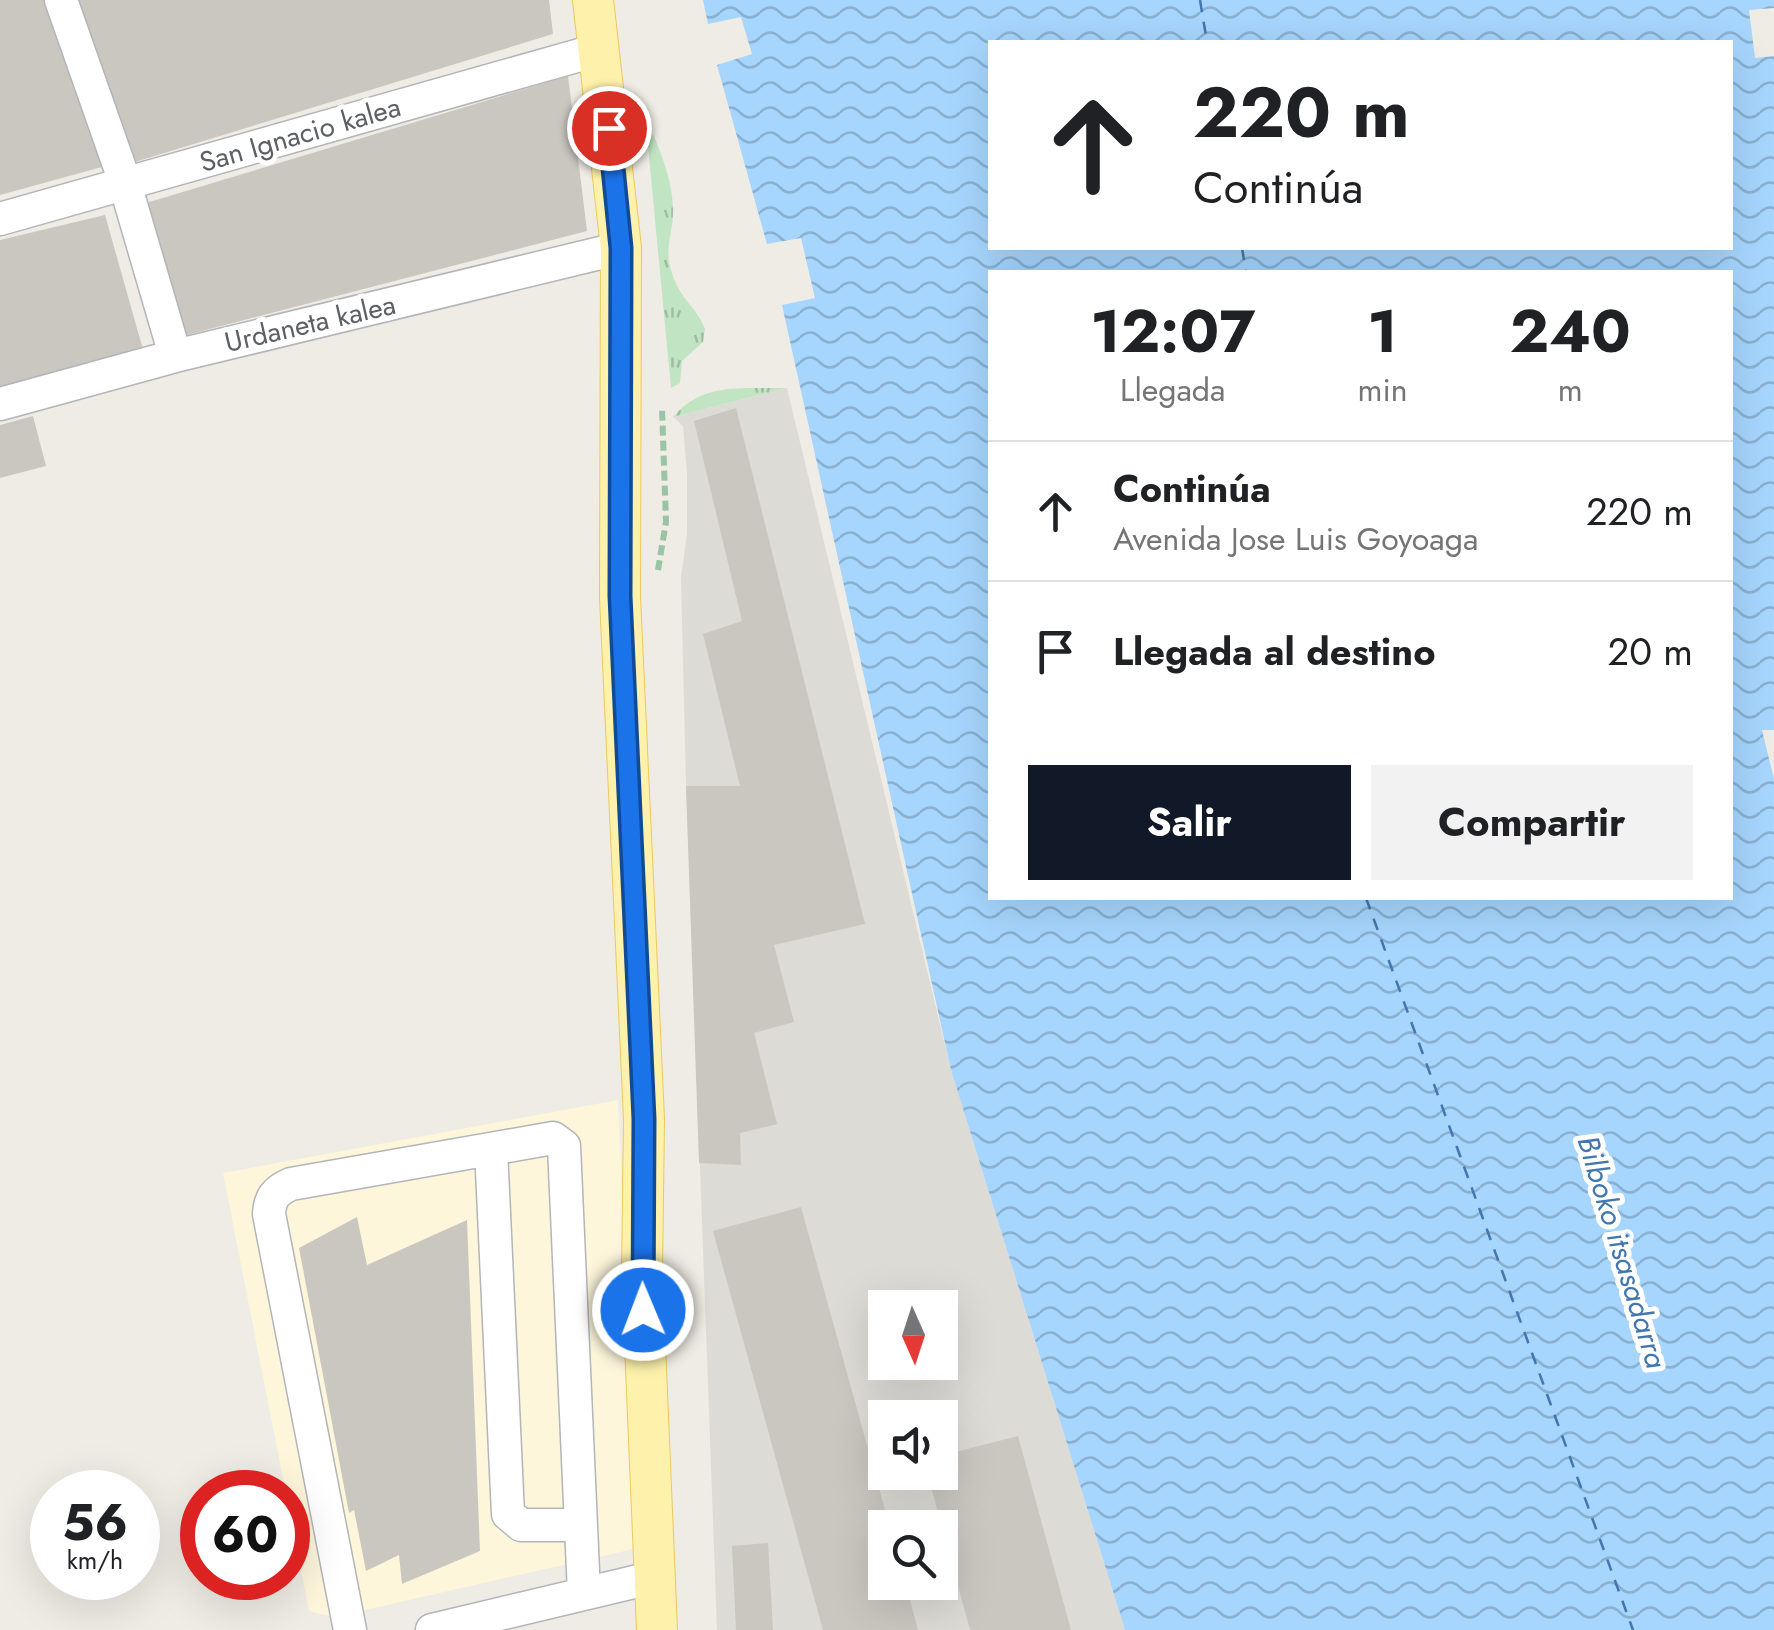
<!DOCTYPE html>
<html lang="es">
<meta charset="utf-8">
<style>
body{margin:0;font-family:Jost,sans-serif;background:#f2f2f2;color:#202124;height:100vh;display:flex;flex-direction:column;font-size:38px;white-space:nowrap}
*{box-sizing:border-box;margin:0}
p{font-size:32px;color:#757577}
.icon{flex:none;width:55px;height:55px;fill:none;stroke:currentColor;stroke-width:2;stroke-linecap:round;stroke-linejoin:round}
.map{position:relative;flex:1;overflow:hidden}
.details{position:absolute;left:988px;top:270px;width:745px;height:630px;display:flex;flex-direction:column;background:#fff;border-radius:0px;box-shadow:0 10px 40px #0002}
.details>*{flex:none}
.banner{position:absolute;left:988px;top:40px;width:745px;height:210px;border-radius:0px;box-shadow:0 10px 40px #0002;background:#fff;color:#202124;overflow:hidden}
.needle{width:65px;rotate:177deg}
.controls{position:absolute;left:868px;top:1290px;display:grid;gap:20px}
.controls a{display:grid;place-items:center;width:90px;height:90px;border-radius:0px;background:#fff;box-shadow:0 10px 40px #0002;font-size:50px}
.speed{position:absolute;left:30px;top:1470px;display:flex;gap:20px;font-size:50px;font-weight:700;text-align:center}
.speed>*{display:grid;place-content:center;width:130px;height:130px;border-radius:50%;background:#fff;box-shadow:0 10px 40px #0002;line-height:1}
.speed small{font-size:25px;font-weight:400}
.speed .limit{border:15px solid #d22;background:#fff;color:#111}
.pin{position:absolute;display:grid;place-items:center;width:85px;height:85px;color:#fff;margin:-42px;border:5px solid #fff;border-radius:50%;box-shadow:0 2px 10px #0007}
.me{position:absolute;width:110px;margin:-55px;rotate:359deg;stroke-linejoin:round;filter:drop-shadow(0 0 8px #0008)}
.turn{display:flex;align-items:center;gap:35px;height:210px;padding:0 40px;font-size:45px}
.turn .icon{width:130px;height:130px;stroke-width:2.5}
.turn b{display:block;font-size:70px;line-height:85px}
.eta{display:flex;justify-content:space-evenly;align-items:center;height:170px;text-align:center}
.eta b{font-size:60px;font-weight:700;line-height:70px}
.button{display:flex;gap:20px;margin-top:auto;padding:20px 40px}
.button a{flex:1;height:115px;border-radius:0px;background:#111827;color:#fff;font-size:40px;font-weight:700;line-height:115px;text-align:center}
.button a+a{background:#f2f2f2;color:#202124}
ul{padding:0;list-style:none}
li{display:flex;align-items:center;gap:30px;height:140px;padding:0 40px;border-top:2px solid #e0e0e0}
li div{flex:1}
li b{display:block;font-size:38px}
li em{font-style:normal}
.map>svg:first-child{display:block}
.commercial{fill:#fdf6db}
.industrial{fill:#dddbd6;fill-rule:evenodd}
.grass{fill:url(#grass-tufts)}
.water{fill:url(#water-waves);fill-rule:evenodd}
.pier{fill:#eeece4}
.lines{fill:none;stroke-linecap:round;stroke-linejoin:round}
.ferry{stroke:#4276ae;stroke-width:2.5;stroke-dasharray:12 10;stroke-linecap:butt}
.building{fill:#cac7c1}
.minor-casing{stroke:#b2b5b9;stroke-width:35}
.major-casing{stroke:#eec85e;stroke-width:42}
.path{stroke:#99c4a6;stroke-width:6;stroke-dasharray:10 5;stroke-linecap:butt}
.minor{stroke:#fff;stroke-width:32}
.major{stroke:#fdf1ab;stroke-width:40}
.route-casing{stroke:#114b97;stroke-width:25}
.route{stroke:#1a73e8;stroke-width:18}
.labels{text-anchor:middle;stroke-width:10;stroke-linejoin:round;paint-order:stroke}
.street-label{font-size:28px;fill:#5c6064;stroke:#fff}
.water-label{font-size:30px;font-style:italic;fill:#4276ae;stroke:#fff}
</style>
<div class="map">
<svg width="1774" height="1630" viewBox="0 0 1774 1630">
<defs>
<pattern id="grass-tufts" width="24" height="20" patternUnits="userSpaceOnUse" patternTransform="scale(2.5)"><rect width="24" height="20" fill="#c1e5c2"/><path d="M3 7l-1-3M5 7V3M7 7l1-3M15 17l-1-3M17 17v-4M19 17l1-3" fill="none" stroke="#a0bda1"/></pattern>
<pattern id="water-waves" width="16" height="10" patternUnits="userSpaceOnUse" patternTransform="scale(2.5)"><rect width="16" height="10" fill="#a6d5fd"/><path d="M0 5q4-4 8 0t8 0" fill="none" stroke="#8ab0d0"/></pattern>
</defs>
<rect width="100%" height="100%" fill="#eeece4"/>
<path class="commercial" d="M618 1100 638 1548 334 1617 309 1611 223 1173Z"/>
<path class="industrial" d="M787 388 951 1070 1125 1630H717L686 786 681 577 687 534V473L683 426 673 417ZM885 1308H940V1362H885ZM885 1418H940V1472H885ZM885 1528H940V1582H885Z"/>
<path class="grass" d="M653 134C663 158 672 181 673 208 674 226 666 245 669 262 677 300 695 303 705 329L703 342 682 361 680 383 671 388 647 135Z
M787 388 673 417C703 381 744 389 787 388Z"/>
<path class="water" d="M703 0H1774V730H1762L1774 779V1630H1125L951 1070 782 305 815 298 801 238 767 244 717 65 752 54 741 17 708 24ZM990 42H1730V248H990ZM990 272H1730V898H990Z"/>
<path class="pier" d="M1774 8V56L1755 58 1749 10Z"/>
<g class="lines">
<path class="ferry" d="M1200 0 1207 42
M1242 248 1246 272
M1366 898 1633 1630"/>
</g>
<path class="building" d="M0 0H50L102 167 0 195Z
M75 0H549L553 34 125 165Z
M568 76 587 231 183 336 146 203Z
M105 215 144 353 0 393V240Z
M736 408 865 924 774 945 794 1022 754 1033 777 1124 740 1133 741 1165 699 1163 686 786H740L703 634 742 621 694 421Z
M33 416 46 466 0 478V425Z
M801 1207 890 1528H885V1582H905L918 1630H823L713 1231Z
M357 1217 367 1265 467 1220 480 1551 402 1584 399 1555 366 1571 354 1510 349 1513 299 1248Z
M1018 1436 1071 1630H970L927 1472H940V1456Z
M768 1543 773 1630H736L732 1546Z"/>
<g class="lines">
<g class="minor-casing">
<path id="minor" d="M61 0 120 168
M130 201 173 348
M0 219 601 49
M0 404 175 356 621 248
M491 1149 508 1514 521 1525H580
M350 1630 269 1214C270 1198 275 1191 291 1184L553 1138 564 1146 584 1593
M432 1630 655 1577"/>
</g>
<g class="major-casing">
<path id="major" d="M593 0 621 248 620 597 644 1119 642 1273 657 1630"/>
</g>
<path class="path" d="M658 570 666 522 662 409"/>
<use href="#minor" class="minor"/>
<use href="#major" class="major"/>
</g>
<g class="lines">
<g class="route-casing">
<path id="route" d="M609 128 621 248 620 596 644 1119 643 1310"/>
</g>
<use href="#route" class="route"/>
</g>
<g class="labels">
<g class="street-label">
<text transform="translate(300 134) rotate(-16)" y="10">San Ignacio kalea</text>
<text transform="translate(310 323) rotate(-13)" y="10">Urdaneta kalea</text>
</g>
<g class="water-label">
<text transform="translate(1622 1252) rotate(73)" y="10">Bilboko itsasadarra</text>
</g>
</g>
</svg>
<div class="controls">
<a><svg class="needle" viewBox="-14 -14 28 28"><path d="M0-13l5 13h-10z" fill="#e53935"/><path d="M0 13l5-13h-10z" fill="#757577"/></svg></a>
<a><svg class="icon" aria-label="sound" viewBox="0 0 24 24"><path d="M4 9h4l5-4v14l-5-4H4zM17 9q2 3 0 6"/></svg></a>
<a><svg class="icon" aria-label="search" viewBox="0 0 24 24"><circle cx="10" cy="10" r="6"/><path d="M15 15l6 6"/></svg></a>
</div>
<div class="speed"><div>56<small>km/h</small></div><div class="limit">60</div></div>
<div class="pin" style="left:609px;top:128px;background:#d93025"><svg class="icon" aria-label="arrive" viewBox="0 0 24 24"><path d="M6 21V4h12l-3 4 3 4H6"/></svg></div>
<svg class="me" style="left:643px;top:1310px" viewBox="-20 -20 40 40"><circle r="17" fill="#1a73e8" stroke="#fff" stroke-width="3"/><path d="M0-11L8 9 0 5-8 9z" fill="#fff"/></svg>
<div class="banner">
<div class="turn"><svg class="icon" aria-label="ahead" viewBox="0 0 24 24"><path d="M12 20V5M6 11l6-6 6 6"/></svg><div><b>220 m</b>Continúa</div></div>
</div>
<section class="details">
<div class="eta">
<div><b>12:07</b><p>Llegada</p></div>
<div><b>1</b><p>min</p></div>
<div><b>240</b><p>m</p></div>
</div>
<ul>
<li><svg class="icon" aria-label="ahead" viewBox="0 0 24 24"><path d="M12 20V5M6 11l6-6 6 6"/></svg><div><b>Continúa</b><p>Avenida Jose Luis Goyoaga</p></div><em>220 m</em></li>
<li><svg class="icon" aria-label="arrive" viewBox="0 0 24 24"><path d="M6 21V4h12l-3 4 3 4H6"/></svg><div><b>Llegada al destino</b></div><em>20 m</em></li>
</ul>
<div class="button"><a>Salir</a><a>Compartir</a></div>
</section>
</div>
